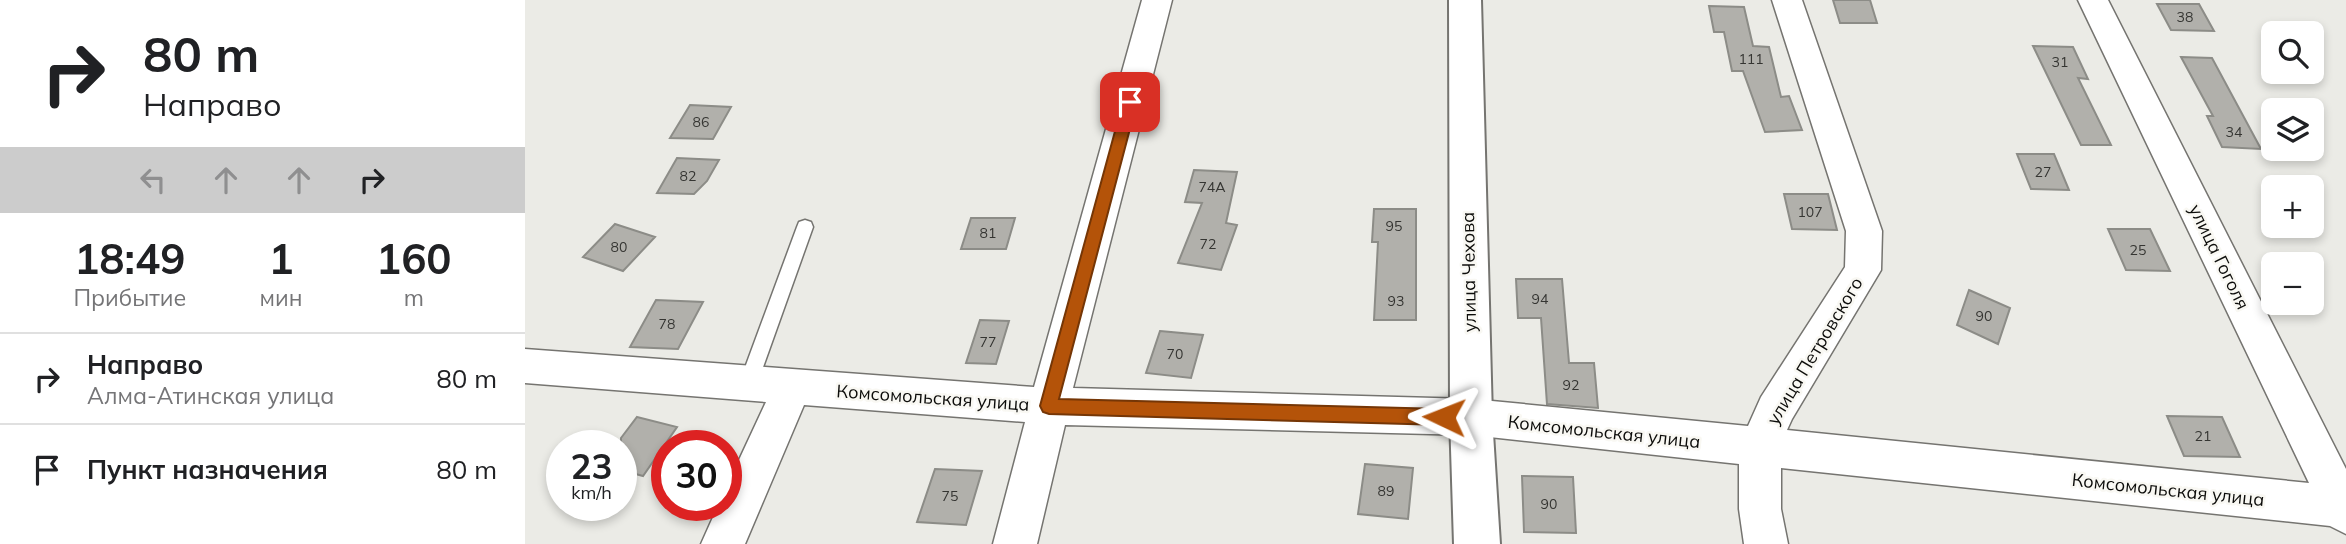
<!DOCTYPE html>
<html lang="ru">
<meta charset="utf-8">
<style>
body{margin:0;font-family:Mulish,sans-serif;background:#f2f2f2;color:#202124;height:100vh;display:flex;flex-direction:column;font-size:26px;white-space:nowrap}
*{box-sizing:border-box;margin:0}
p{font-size:23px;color:#757577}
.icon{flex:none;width:38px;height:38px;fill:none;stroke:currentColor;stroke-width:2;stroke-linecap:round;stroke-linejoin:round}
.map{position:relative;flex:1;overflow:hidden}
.sheet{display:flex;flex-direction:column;background:#fff;width:525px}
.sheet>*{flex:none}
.hud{background:#fff;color:#202124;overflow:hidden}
.tools{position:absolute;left:1736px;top:21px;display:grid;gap:14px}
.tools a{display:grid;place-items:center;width:63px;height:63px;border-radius:10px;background:#fff;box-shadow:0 4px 10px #0003;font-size:35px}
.speed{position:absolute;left:21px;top:430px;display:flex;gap:14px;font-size:35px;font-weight:700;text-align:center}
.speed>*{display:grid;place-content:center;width:91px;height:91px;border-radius:50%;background:#fff;box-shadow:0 4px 10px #0003;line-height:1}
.speed small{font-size:18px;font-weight:400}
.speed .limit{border:10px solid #d22;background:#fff;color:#111}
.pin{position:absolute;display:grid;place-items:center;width:60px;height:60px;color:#fff;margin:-30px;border-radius:14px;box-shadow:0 4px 10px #0006}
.me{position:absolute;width:77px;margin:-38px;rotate:272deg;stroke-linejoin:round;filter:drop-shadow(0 0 5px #0008)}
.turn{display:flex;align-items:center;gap:24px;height:147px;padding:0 28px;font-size:32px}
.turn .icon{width:91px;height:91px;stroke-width:2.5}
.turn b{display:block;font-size:49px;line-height:60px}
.lanes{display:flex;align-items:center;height:66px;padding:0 28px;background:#0003;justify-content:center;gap:35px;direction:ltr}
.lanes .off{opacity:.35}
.eta{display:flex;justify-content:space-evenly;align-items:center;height:119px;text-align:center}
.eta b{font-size:42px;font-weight:700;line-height:49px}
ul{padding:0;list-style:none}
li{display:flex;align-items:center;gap:21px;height:91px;padding:0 28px;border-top:2px solid #e0e0e0}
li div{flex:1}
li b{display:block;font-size:26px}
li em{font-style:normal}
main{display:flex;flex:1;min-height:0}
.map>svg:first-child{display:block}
.building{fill:#b1b0ab;stroke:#8c8c87;stroke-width:2}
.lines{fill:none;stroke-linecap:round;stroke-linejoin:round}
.lane-casing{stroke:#757470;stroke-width:3}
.street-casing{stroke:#757470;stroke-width:3}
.secondary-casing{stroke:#757470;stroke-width:4}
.lane{fill:#fff;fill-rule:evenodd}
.street{fill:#fff;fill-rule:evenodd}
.secondary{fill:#fff;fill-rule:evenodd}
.route{fill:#b45309;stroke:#753606;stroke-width:2}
.labels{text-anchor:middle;stroke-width:5;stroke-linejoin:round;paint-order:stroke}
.number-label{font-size:14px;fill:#353532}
.street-label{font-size:18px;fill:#0c0c0a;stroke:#f9f8f3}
</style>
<main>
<section class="sheet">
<div class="hud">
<div class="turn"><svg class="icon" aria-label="right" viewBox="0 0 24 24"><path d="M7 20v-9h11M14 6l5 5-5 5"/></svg><div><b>80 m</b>Направо</div></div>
<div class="lanes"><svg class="icon off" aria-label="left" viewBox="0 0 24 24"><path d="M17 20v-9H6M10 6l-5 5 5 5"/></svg><svg class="icon off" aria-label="ahead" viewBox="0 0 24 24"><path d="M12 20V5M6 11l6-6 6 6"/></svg><svg class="icon off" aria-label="ahead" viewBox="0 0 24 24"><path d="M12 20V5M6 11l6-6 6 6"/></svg><svg class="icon" aria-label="right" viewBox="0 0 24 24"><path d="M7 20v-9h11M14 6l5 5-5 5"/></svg></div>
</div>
<div class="eta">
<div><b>18:49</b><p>Прибытие</p></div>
<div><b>1</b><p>мин</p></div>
<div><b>160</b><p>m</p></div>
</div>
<ul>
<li><svg class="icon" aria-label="right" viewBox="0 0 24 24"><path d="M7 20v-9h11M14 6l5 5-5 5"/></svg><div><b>Направо</b><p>Алма-Атинская улица</p></div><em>80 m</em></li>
<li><svg class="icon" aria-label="arrive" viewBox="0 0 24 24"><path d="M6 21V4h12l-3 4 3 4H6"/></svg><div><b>Пункт назначения</b></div><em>80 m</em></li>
</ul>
</section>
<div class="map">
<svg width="1821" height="544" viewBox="0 0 1821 544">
<rect width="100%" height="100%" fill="#ebebe6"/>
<path class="building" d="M1308 0H1345L1352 23H1315Z
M1632 4H1674L1689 31 1646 30Z
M1184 6 1219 7 1228 46 1244 47 1256 97 1264 96 1277 130 1240 132 1218 71H1207L1199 32H1189Z
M1508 46 1548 47 1563 79 1553 78 1586 145H1556Z
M1656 57 1687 58 1736 149 1697 147 1682 116H1688Z
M165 105 206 107 188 139 145 138Z
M1492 154H1529L1544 190 1506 189Z
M152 158 194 160 182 181 169 194 132 193Z
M669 170 712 172 701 223 712 225 696 270 653 263 677 203 660 202Z
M1259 194H1303L1312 230 1267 229Z
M849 209H891V320H849L853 242H847Z
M446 218H490L481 249H436Z
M90 224 130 237 98 271 58 257Z
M1583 229H1625L1645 271 1601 270Z
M991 279H1037L1044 363H1069L1073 408 1022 404 1016 318H993Z
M1444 290 1485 308 1473 344 1432 325Z
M131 300 178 302 153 349 105 347Z
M455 320 484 321 471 364 441 363Z
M635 331 678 335 666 378 621 373Z
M1642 416 1697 417 1715 457 1659 456Z
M112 417 152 427 118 476 96 470V438Z
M840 464 888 468 883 519 833 514Z
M410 469 457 471 441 525 392 522Z
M997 476 1048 477 1051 533 999 532Z"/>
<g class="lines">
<g class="lane-casing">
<path id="lane" d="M280 220 286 222 288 227 232 384 230 390 223 392 216 390 214 384 272 227 274 222Z"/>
</g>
<g class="street-casing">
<path id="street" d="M617 0H647L548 388 946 399 1223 426 1236 397 1320 267 1321 231 1247 0H1277L1357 231 1356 270 1267 419 1262 430 1784 483 1553 0H1583L1821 469V534L1805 526 1256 468V509L1263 544H1219L1214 509V464L946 435 540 425 512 544H468L500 422 279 405 220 544H176L193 506H201V488L241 402 0 383V349L509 387Z"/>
</g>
<g class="secondary-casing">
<path id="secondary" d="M924 0H956L967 417 975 544H929L925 417Z"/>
</g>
<use href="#lane" class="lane"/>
<use href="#street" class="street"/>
<use href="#secondary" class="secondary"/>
</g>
<path class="route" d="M605 96 612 102 534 399 919 409 925 411 928 417 925 423 919 425 524 414 518 412 515 406 598 102Z"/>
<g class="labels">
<g class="number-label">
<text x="1660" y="22">38</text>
<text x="1226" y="64">111</text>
<text x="1535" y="67">31</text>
<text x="176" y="127">86</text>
<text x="1709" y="137">34</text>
<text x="1518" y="177">27</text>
<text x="163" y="181">82</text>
<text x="687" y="192">74А</text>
<text x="1285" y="217">107</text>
<text x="869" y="231">95</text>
<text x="463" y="238">81</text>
<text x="683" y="249">72</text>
<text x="94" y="252">80</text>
<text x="1613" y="255">25</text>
<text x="1015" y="304">94</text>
<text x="871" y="306">93</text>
<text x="1459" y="321">90</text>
<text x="142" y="329">78</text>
<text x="463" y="347">77</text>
<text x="650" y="359">70</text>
<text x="1046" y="390">92</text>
<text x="1678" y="441">21</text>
<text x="861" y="496">89</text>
<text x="425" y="501">75</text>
<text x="1024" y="509">90</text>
</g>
<g class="street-label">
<text transform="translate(1694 257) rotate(64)" y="6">улица Гоголя</text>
<text transform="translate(944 272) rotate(-91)" y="6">улица Чехова</text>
<text transform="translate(1290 351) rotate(-59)" y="6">улица Петровского</text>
<text transform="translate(408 398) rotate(4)" y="6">Комсомольская улица</text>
<text transform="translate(1079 432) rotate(6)" y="6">Комсомольская улица</text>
<text transform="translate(1643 490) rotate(6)" y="6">Комсомольская улица</text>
</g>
</g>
</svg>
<div class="tools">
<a><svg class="icon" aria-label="search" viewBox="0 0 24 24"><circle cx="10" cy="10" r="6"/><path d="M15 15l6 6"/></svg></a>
<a><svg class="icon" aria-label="layers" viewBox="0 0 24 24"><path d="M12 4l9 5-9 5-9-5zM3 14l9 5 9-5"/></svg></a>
<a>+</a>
<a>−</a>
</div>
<div class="speed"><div>23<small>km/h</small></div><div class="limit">30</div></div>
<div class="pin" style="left:605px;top:102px;background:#d93025"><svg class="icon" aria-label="arrive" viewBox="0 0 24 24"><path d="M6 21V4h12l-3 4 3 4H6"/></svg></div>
<svg class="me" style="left:919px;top:417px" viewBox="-20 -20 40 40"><path d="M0-17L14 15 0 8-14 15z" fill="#b45309" stroke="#fff" stroke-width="4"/></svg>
</div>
</main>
